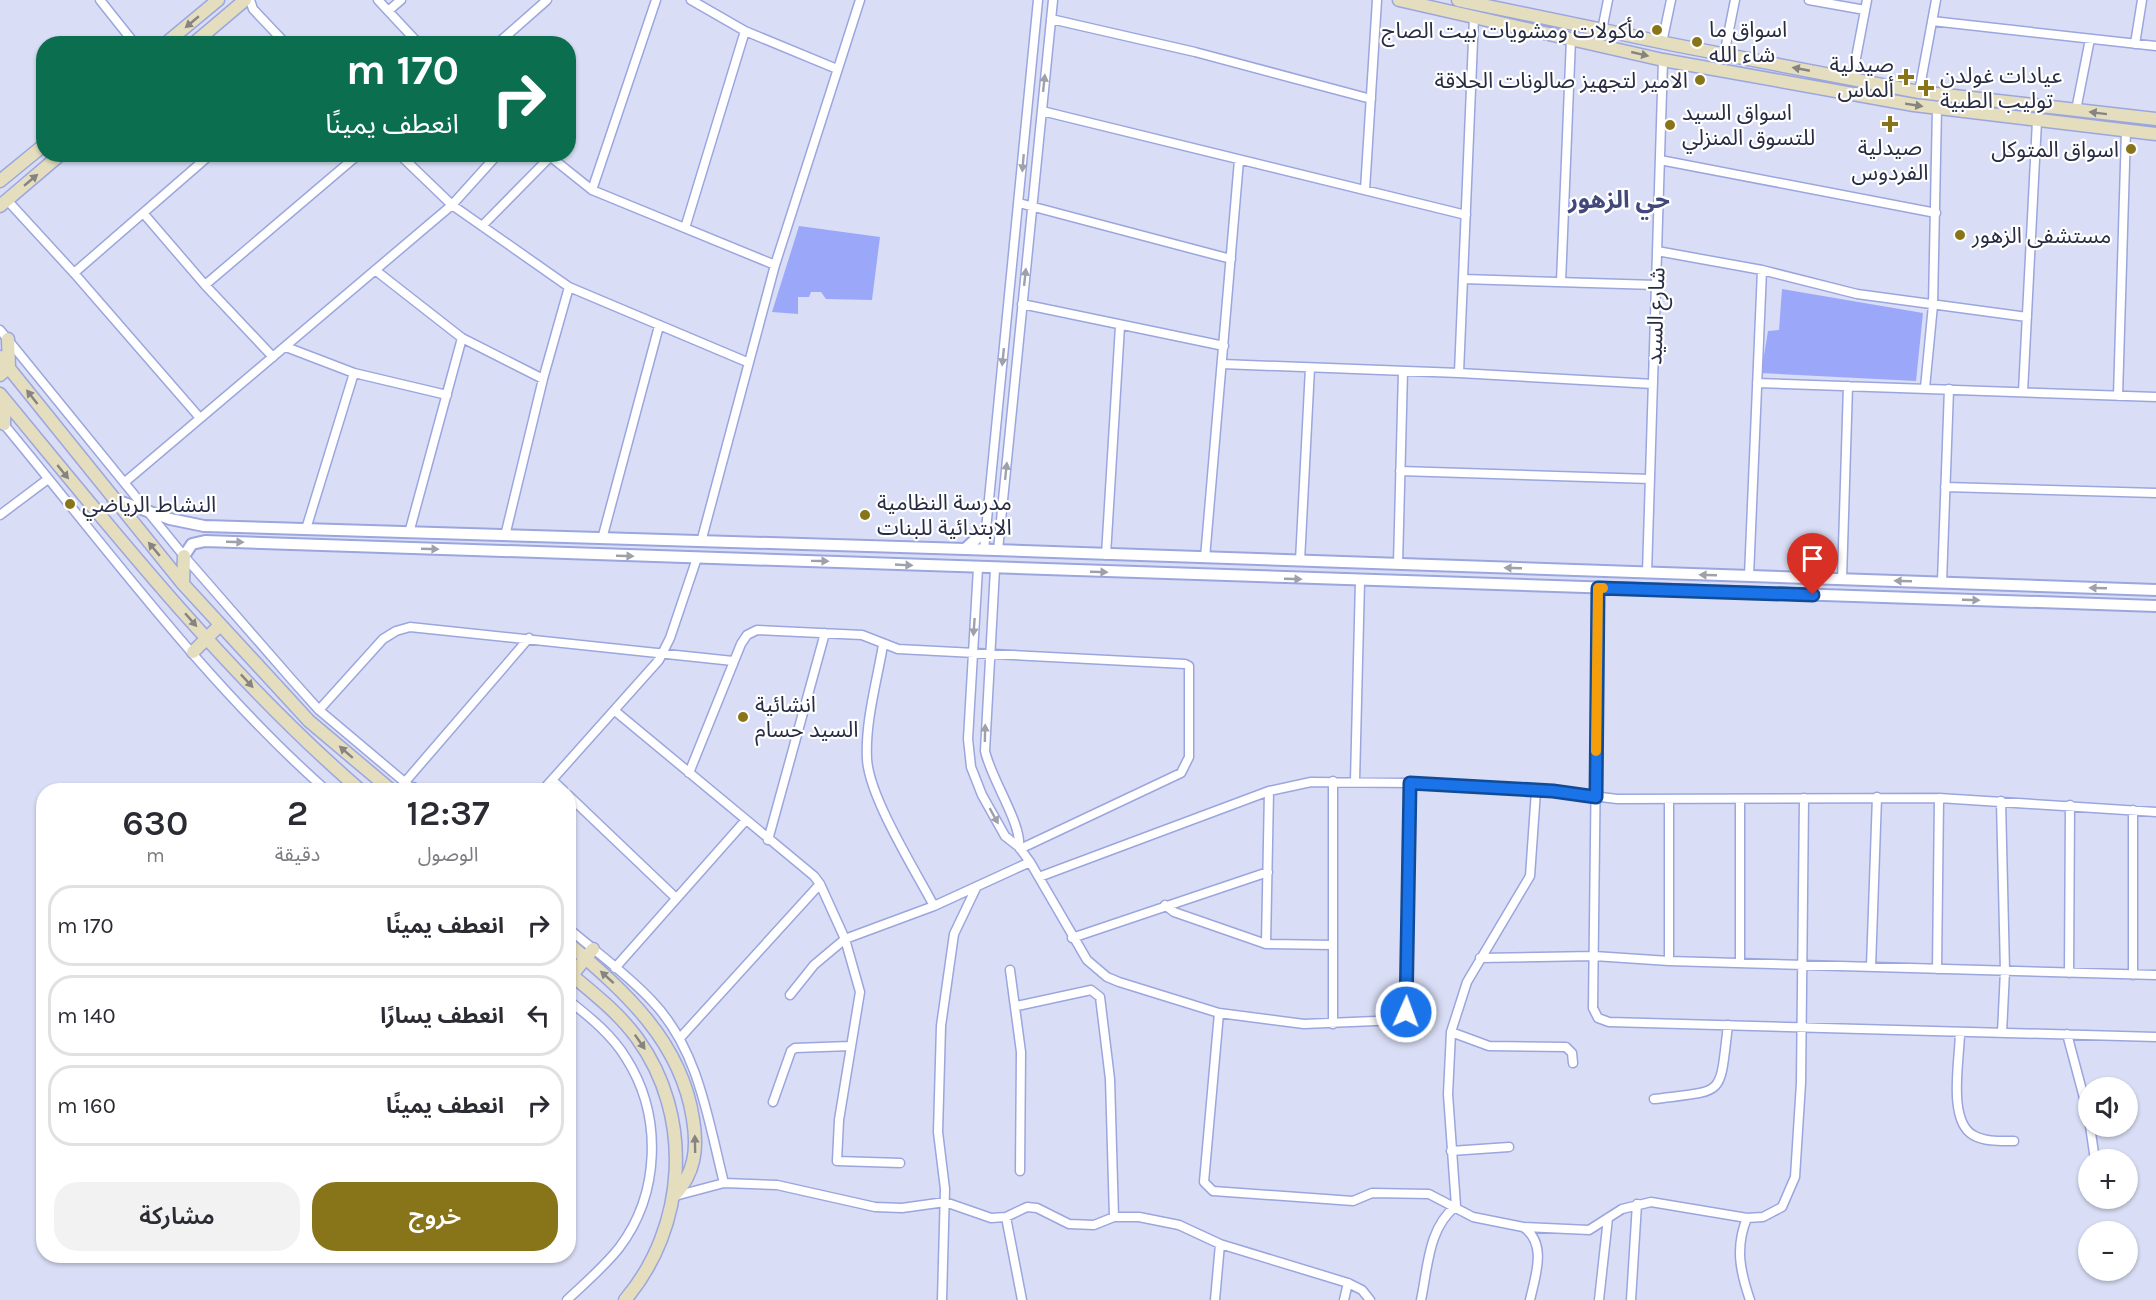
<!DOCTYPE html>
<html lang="ar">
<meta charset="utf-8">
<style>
body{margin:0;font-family:Karla,"Noto Sans Arabic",sans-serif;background:#f2f2f3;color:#2b2b33;direction:rtl;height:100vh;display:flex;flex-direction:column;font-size:22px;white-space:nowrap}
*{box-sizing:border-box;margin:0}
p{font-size:20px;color:#7c7c81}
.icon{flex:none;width:33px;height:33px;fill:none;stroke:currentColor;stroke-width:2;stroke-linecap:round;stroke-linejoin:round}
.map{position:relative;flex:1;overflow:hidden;direction:ltr}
.details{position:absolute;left:36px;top:783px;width:540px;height:480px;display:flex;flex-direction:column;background:#fff;border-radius:24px;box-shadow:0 2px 4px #0004;direction:rtl}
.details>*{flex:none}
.banner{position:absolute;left:36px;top:36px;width:540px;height:126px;border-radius:24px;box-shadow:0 2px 4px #0004;direction:rtl;background:#0b6e4f;color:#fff;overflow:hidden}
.controls{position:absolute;left:2078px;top:1077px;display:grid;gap:12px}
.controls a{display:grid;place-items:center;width:60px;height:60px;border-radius:50%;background:#fff;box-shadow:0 2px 4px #0004;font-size:30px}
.pin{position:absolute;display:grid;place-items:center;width:51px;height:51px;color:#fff;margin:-62px -26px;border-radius:50% 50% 50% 0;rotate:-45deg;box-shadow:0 0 6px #0007}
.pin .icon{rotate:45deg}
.me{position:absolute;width:66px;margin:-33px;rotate:2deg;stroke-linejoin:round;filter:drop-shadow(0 0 4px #0008)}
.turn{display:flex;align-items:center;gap:21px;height:126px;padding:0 18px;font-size:27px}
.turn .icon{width:78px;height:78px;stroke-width:2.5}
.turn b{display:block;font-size:42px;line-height:51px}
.eta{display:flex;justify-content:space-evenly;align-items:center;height:102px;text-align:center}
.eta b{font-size:36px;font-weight:600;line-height:42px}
.button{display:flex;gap:12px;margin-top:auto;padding:12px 18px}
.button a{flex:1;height:69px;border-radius:24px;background:#897519;color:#fff;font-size:24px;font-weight:600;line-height:69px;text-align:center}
.button a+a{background:#f2f2f3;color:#2b2b33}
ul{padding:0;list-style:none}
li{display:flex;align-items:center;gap:18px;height:81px;margin:0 12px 9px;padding:0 6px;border:3px solid #e1e1e2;border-radius:24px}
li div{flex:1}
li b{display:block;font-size:22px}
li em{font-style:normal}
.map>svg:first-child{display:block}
.green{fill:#9ba8f9}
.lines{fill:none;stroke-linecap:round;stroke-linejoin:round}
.minor-casing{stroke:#9ba6de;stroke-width:11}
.tertiary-casing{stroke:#9ba6de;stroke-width:14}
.secondary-casing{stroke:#9ba6de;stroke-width:15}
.minor{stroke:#fff;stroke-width:8}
.tertiary{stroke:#fff;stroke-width:10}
.secondary{stroke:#e4ddbe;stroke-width:12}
.oneway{fill:#868480}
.oneway2{fill:#9ea0aa}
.route-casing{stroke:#114b97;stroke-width:15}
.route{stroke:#1a73e8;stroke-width:10}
.slow{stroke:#f59e0b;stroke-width:10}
.poi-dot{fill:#897519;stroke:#fff;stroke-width:2}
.labels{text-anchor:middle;stroke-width:4.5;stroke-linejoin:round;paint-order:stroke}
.poi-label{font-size:22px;fill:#282c42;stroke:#fff;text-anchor:start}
.street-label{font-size:22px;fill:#282c42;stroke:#fff}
.neighbourhood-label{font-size:24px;font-weight:bold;fill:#42497a;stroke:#fff}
</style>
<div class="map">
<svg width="2156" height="1300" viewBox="0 0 2156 1300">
<rect width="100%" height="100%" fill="#d9def6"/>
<path class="green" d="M799 226 880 237 872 300 826 299 821 292H811L809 297H798V314L772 312Z
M1782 289 1923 313 1916 381 1761 373 1768 331 1779 330Z"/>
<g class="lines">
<g class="minor-casing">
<path id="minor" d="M100 0 135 44
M250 0 253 9 286 44
M378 0 419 44
M691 0 745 31 837 69
M1809 0 1865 10
M388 11 401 0
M1474 17 1459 373 1653 384
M1051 19 1195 52 1371 99
M1932 21 2156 46
M1602 30 1608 0
M1662 43 1671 0
M497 44 547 0
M2135 44 2142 0
M1724 55 1735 0
M1852 79 1867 0
M1919 92 1936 0
M2076 110 2090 39
M1042 111 1466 215
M399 154 452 205 569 287 747 362
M547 154 592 190 775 265
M1660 160 1936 213
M592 190 656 0
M1365 190 1377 0
M7 200 74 273 200 418
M1019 203 1231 259
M144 214 205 285 273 357
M482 226 550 157
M685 228 745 31
M1657 251 1762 270 1857 294 2027 317
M375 270 462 338 543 379
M74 273 211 154
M1463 279 1656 285
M1561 282 1571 39
M205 285 359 154
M1022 304 1224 346
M0 330 184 556 293 681 319 710 414 790
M286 347 354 373 447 395
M1222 364 1459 373
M1757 383 2156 397
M1925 388 1933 305 1937 108
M2023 392 2037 121
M2118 396 2126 131
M2 422C106 547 205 683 326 790
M1400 471 1650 479
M125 482 452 205 498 154
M1945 487 2156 493
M0 515 48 479
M306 529 354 373
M409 533 462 338
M505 536 543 379 569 287
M602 539 659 326
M701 542 775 265 860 0
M984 550 1038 0
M998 550 1053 0
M1106 555 1120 326
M1205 558 1239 160
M1300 561 1310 368
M1398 564 1403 371
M978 568 968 739 971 767 982 795 1005 836 1019 847 1030 862 1087 960 1107 977 1119 982 1219 1013 1304 1024 1399 1020 1406 1007 1410 783
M995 569 985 751C991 779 1022 824 1019 847
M1647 573 1663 60
M1749 576 1762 270
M1842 579 1848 386
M1942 582 1949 389
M1598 588 1593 1008 1598 1018 1609 1022 2156 1037
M883 645C877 681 865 722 867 759 869 797 915 870 934 906
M319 710 383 639 396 631 410 627 733 661
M615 711 814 876 820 884 845 939 860 992 839 1120 837 1161 900 1163
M689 773 741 644 747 635 757 630 862 635 898 649 1185 664 1189 666V757L1181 773 1020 849
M552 780 563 790
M1333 781V1024
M1355 781 1360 581
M405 782 529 638
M543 790 659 660 670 638 697 558
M568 795 676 898
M1740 799V963
M2001 801 2005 971 2002 1033
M2133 810V975
M768 840 825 633
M1039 877 1269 791 1311 782 1410 783 1553 791 1617 799 1939 798 2156 812
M1165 905 1174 912 1266 944 1333 945
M568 928C596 952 627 974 652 1001 699 1050 708 1120 724 1183
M1072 938 1268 872
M1266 944 1269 791
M1480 958 1594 956 1669 961 2156 975
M1669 961V799
M1871 967 1877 797
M615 968 745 821
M1937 969 1939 798
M1010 970 1021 1052 1020 1171
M2069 973 2070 805
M790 995 814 965 845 939 934 906 1030 862
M1017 1006 1091 990 1100 997 1110 1079 1114 1217
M1219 1013 1204 1182 1213 1191 1353 1201 1372 1193 1429 1194 1473 1217 1523 1227C1548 1243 1535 1277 1530 1300
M1451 1032 1489 1046 1566 1047 1572 1053 1573 1063
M1960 1032C1960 1058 1947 1120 1973 1135 1985 1142 2001 1141 2014 1141
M2067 1034 2088 1113
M680 1038 820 884
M1654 1099C1727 1090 1719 1098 1728 1025
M773 1102 791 1051 795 1048 850 1046
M2090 1126 2095 1160
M1451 1151 1509 1147
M675 1196 724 1183 777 1185 875 1207 902 1208 945 1202 991 1218 1006 1217 1027 1207 1037 1208 1069 1224 1094 1225 1114 1217H1139L1179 1225 1220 1244 1348 1283 1362 1290 1370 1300
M1456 1206 1448 1094 1451 1032 1467 982 1530 876 1536 791
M1006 1217 1022 1300
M1747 1218C1735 1247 1740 1271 1750 1300
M1523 1227 1589 1230 1622 1209 1651 1202 1747 1218 1763 1217 1782 1207 1795 1177 1801 1083 1804 798
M567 1300C585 1283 604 1267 619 1248 660 1194 663 1116 626 1058 612 1035 590 1017 568 1000
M942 1300 945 1189 938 1132 941 1026 954 934 976 888
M1215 1300 1220 1244
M1344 1300 1348 1283
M1421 1300C1428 1267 1428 1228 1456 1206
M1599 1300 1608 1218
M1631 1300 1637 1204"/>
</g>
<g class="tertiary-casing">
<path id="tertiary" d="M113 499 170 519 204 526 965 549 2156 590
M965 549 986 530
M184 556 192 544 205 541 2156 606"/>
</g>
<g class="secondary-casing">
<path id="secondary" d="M1399 0 1663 60 1914 105 2156 134
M1458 0 1675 45 1919 92 2156 119
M165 44 218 0
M193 44 245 0
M0 181 44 145
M0 206 61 154
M0 357 183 584 309 721 391 790
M0 375 9 367 8 339
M0 394C113 531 225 673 360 790
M4 424 5 400
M183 584 184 556
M193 652 220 625
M412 790 413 789
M568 943C626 993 681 1041 693 1119 698 1149 695 1173 674 1196
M568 972C593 993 618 1012 637 1038 694 1116 687 1227 625 1300
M572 975 593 949"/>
</g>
<use href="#minor" class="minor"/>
<use href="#tertiary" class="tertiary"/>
<use href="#secondary" class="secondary"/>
</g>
<defs><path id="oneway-solid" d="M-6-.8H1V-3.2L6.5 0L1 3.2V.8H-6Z" transform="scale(1.5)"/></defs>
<g class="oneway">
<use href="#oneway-solid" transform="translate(192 22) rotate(140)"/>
<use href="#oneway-solid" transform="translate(1640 54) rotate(13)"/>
<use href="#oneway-solid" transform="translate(1801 69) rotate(-169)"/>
<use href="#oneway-solid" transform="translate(1914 105) rotate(9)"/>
<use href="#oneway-solid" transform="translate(2098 113) rotate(-173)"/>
<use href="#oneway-solid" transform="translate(31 180) rotate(-40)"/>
<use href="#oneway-solid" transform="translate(32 397) rotate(-128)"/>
<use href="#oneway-solid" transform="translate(63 472) rotate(51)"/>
<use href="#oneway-solid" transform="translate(154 549) rotate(-130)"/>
<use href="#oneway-solid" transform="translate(191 620) rotate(49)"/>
<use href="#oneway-solid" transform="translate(247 681) rotate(47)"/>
<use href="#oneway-solid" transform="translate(346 752) rotate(-139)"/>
<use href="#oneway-solid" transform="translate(607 977) rotate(-138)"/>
<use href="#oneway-solid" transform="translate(640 1042) rotate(55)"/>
<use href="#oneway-solid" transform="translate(695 1144) rotate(-91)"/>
</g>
<g class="oneway2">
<use href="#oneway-solid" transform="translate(1044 83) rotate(-84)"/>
<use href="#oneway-solid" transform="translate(1023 163) rotate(95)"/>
<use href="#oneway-solid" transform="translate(1025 277) rotate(-84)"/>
<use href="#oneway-solid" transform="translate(1003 357) rotate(96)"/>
<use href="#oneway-solid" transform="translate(1006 471) rotate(-84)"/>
<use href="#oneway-solid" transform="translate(235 542) rotate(2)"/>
<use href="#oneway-solid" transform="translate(430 549) rotate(2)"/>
<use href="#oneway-solid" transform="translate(625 556) rotate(2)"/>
<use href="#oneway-solid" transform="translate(820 561) rotate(1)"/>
<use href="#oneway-solid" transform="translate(904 565) rotate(3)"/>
<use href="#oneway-solid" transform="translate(1513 568) rotate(-178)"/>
<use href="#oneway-solid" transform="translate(1099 572) rotate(2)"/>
<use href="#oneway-solid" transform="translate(1708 575) rotate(-178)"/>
<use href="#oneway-solid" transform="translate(1293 579) rotate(2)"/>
<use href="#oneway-solid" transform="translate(1903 581) rotate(-178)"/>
<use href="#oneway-solid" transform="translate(2098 588) rotate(-178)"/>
<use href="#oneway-solid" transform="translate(1971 600) rotate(2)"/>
<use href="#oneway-solid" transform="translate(974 627) rotate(94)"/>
<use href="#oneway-solid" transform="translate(985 733) rotate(-89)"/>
<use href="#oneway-solid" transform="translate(994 816) rotate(61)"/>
</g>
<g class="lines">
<g class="route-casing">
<path id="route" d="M1406 1012 1410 783 1553 791 1596 797 1598 588 1813 595"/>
</g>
<use href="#route" class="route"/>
<path class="slow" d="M1596 751 1598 588H1603"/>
</g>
<g class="poi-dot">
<circle cx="1657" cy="30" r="6"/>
<circle cx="1697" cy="42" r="6"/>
<path d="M1903 68h6v6h6v6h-6v6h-6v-6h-6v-6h6z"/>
<circle cx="1700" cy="80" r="6"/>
<path d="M1923 79h6v6h6v6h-6v6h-6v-6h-6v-6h6z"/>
<path d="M1887 115h6v6h6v6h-6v6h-6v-6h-6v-6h6z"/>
<circle cx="1670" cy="125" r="6"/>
<circle cx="2131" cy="149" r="6"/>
<circle cx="1960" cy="235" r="6"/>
<circle cx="70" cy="504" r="6"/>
<circle cx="865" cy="515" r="6"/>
<circle cx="743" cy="717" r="6"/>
</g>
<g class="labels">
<g class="poi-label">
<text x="1709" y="37">اسواق ما<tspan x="1709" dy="25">شاء الله</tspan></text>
<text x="1645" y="38" text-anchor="end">مأكولات ومشويات بيت الصاج</text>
<text x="1894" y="72" text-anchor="end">صيدلية<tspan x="1894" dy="25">ألماس</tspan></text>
<text x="1940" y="83">عيادات غولدن<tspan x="1940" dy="25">توليب الطبية</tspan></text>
<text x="1688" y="88" text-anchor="end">الامير لتجهيز صالونات الحلاقة</text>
<text x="1682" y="120">اسواق السيد<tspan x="1682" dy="25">للتسوق المنزلي</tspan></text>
<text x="1890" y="155" text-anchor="middle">صيدلية<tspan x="1890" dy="25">الفردوس</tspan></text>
<text x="2119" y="157" text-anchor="end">اسواق المتوكل</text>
<text x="1972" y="243">مستشفى الزهور</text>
<text x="877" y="510">مدرسة النظامية<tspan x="877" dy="25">الابتدائية للبنات</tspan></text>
<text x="82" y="512">النشاط الرياضي</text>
<text x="755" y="712">انشائية<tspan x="755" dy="25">السيد حسام</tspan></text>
</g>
<g class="street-label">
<text transform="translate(1655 316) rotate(-88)" y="8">شارع السيد</text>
</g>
<g class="neighbourhood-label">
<text x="1619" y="208">حي الزهور</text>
</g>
</g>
</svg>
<div class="controls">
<a><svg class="icon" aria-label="sound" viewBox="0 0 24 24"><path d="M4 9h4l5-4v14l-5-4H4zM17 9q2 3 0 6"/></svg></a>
<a>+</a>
<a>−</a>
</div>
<div class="pin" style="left:1813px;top:595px;background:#d93025"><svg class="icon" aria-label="arrive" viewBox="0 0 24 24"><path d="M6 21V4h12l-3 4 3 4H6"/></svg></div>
<svg class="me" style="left:1406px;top:1012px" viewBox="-20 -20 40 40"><circle r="17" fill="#1a73e8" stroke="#fff" stroke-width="3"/><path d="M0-11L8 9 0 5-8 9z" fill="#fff"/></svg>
<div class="banner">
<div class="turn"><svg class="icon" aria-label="right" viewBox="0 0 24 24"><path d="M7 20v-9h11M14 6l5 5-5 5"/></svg><div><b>170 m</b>انعطف يمينًا</div></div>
</div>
<section class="details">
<div class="eta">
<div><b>12:37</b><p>الوصول</p></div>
<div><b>2</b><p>دقيقة</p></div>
<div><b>630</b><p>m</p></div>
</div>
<ul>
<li><svg class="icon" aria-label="right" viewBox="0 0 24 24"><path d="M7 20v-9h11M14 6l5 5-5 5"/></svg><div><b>انعطف يمينًا</b></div><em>170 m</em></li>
<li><svg class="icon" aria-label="left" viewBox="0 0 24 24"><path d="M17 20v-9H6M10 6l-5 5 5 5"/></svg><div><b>انعطف يسارًا</b></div><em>140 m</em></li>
<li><svg class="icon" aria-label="right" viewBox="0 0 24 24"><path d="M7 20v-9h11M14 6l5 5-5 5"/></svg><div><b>انعطف يمينًا</b></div><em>160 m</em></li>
</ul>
<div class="button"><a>خروج</a><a>مشاركة</a></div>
</section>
</div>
